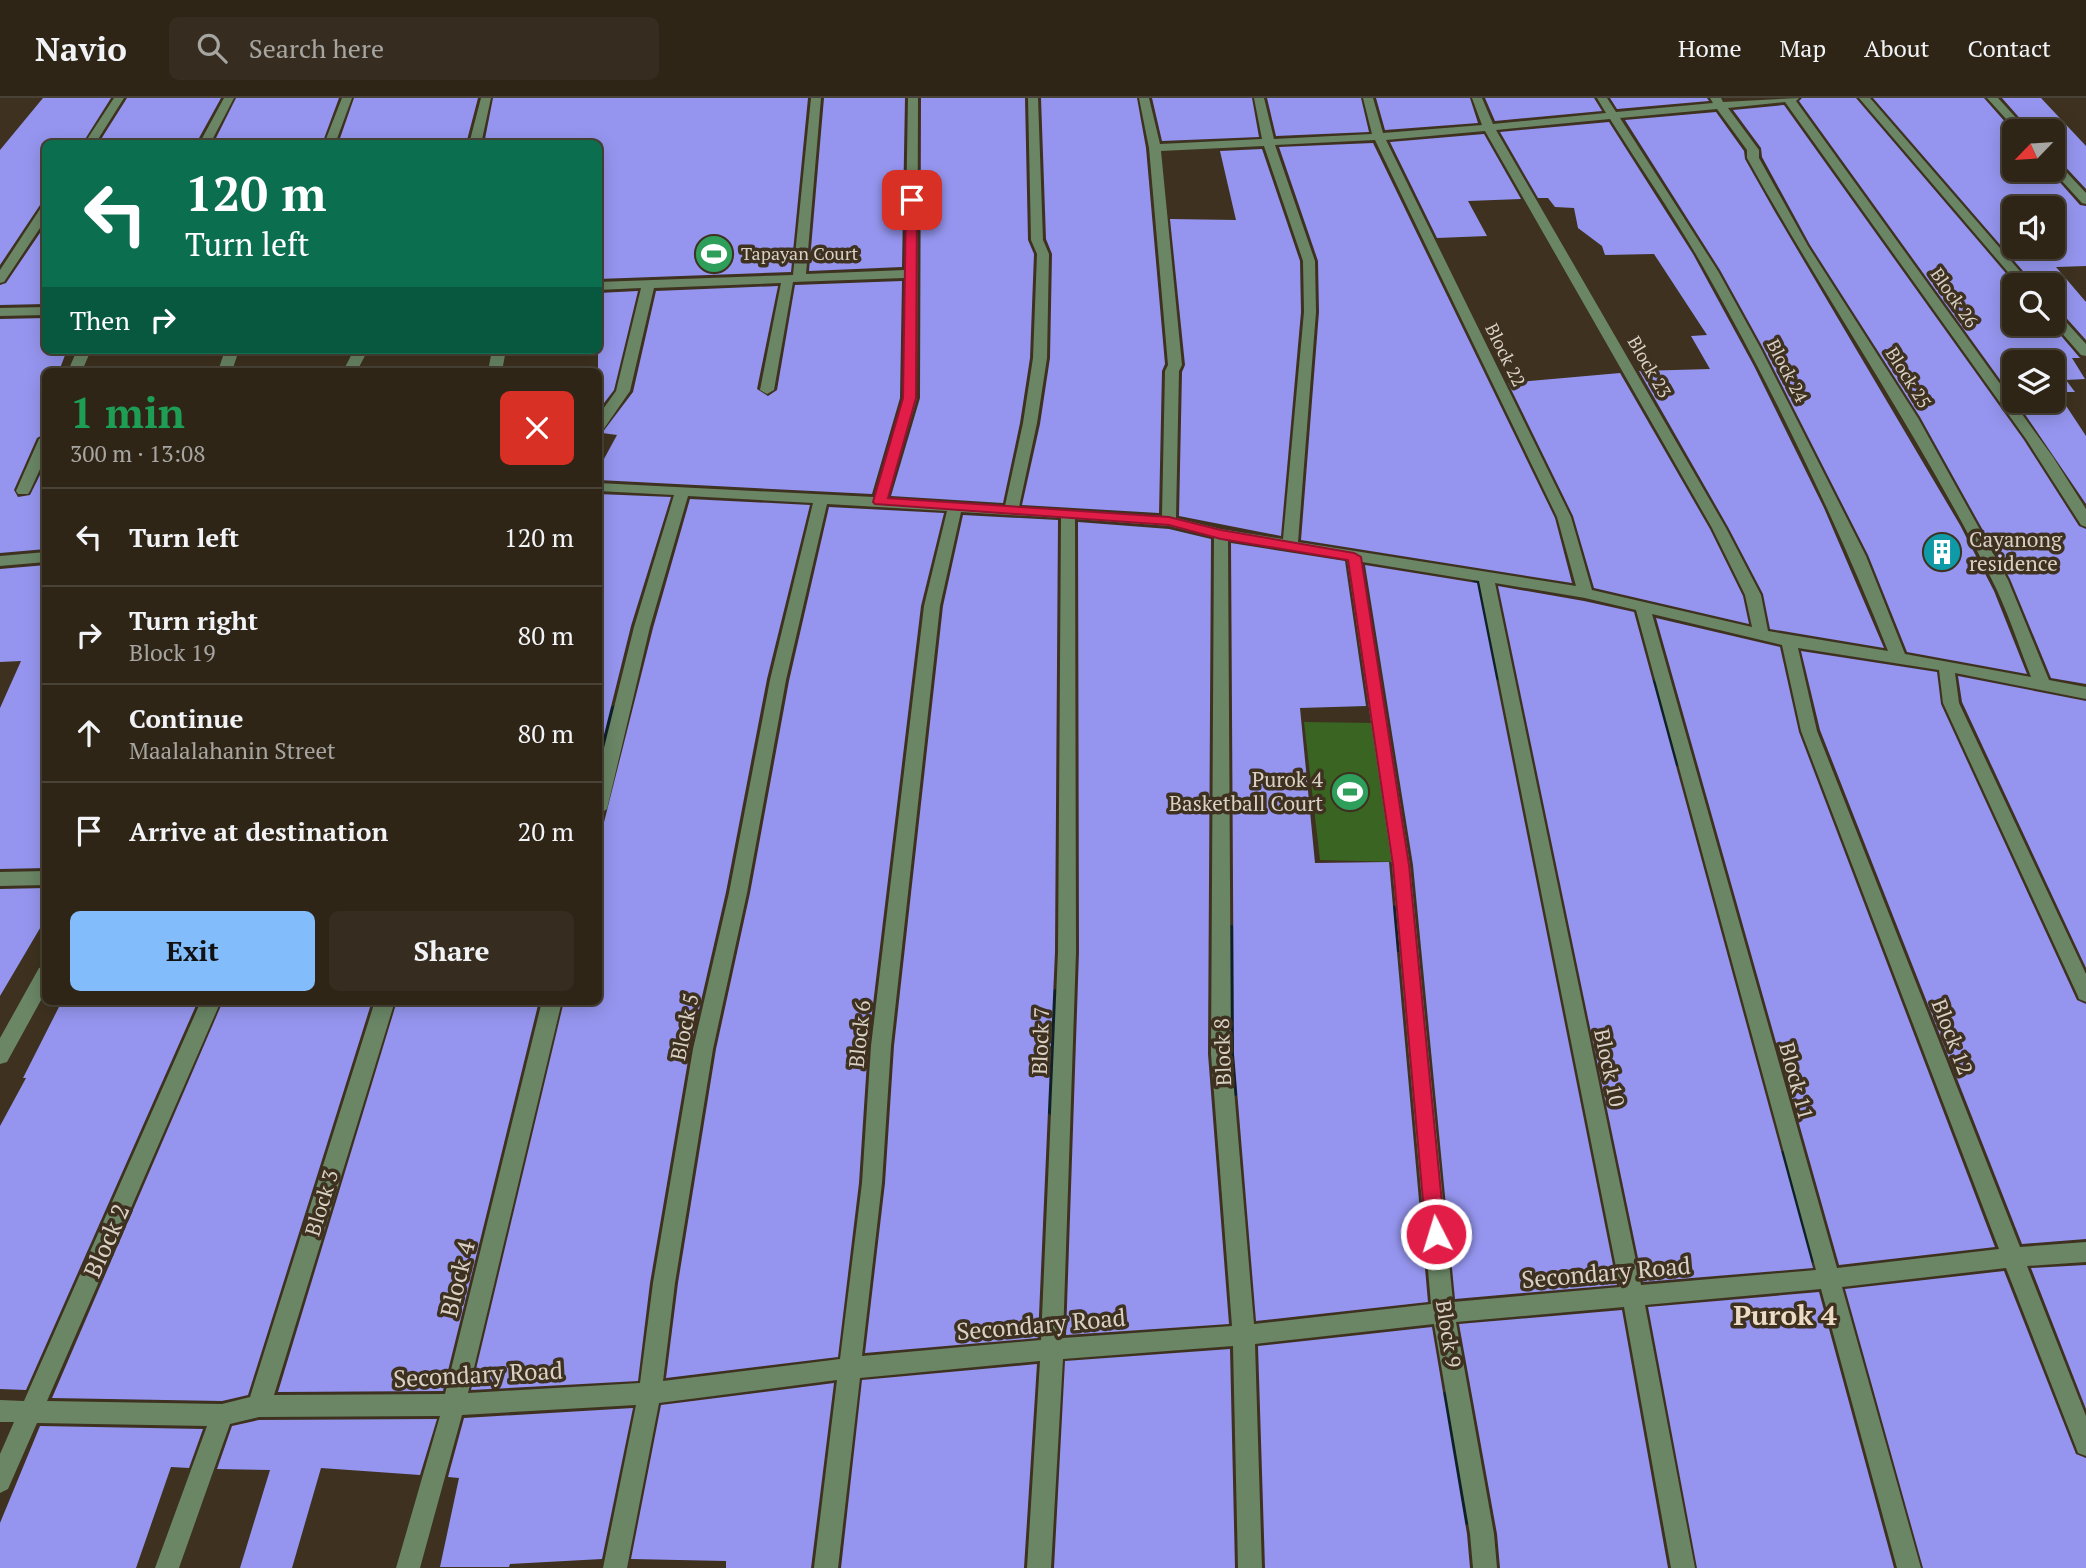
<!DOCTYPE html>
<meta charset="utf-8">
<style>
body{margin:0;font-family:"PT Serif",serif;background:#362d20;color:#f1f3f6;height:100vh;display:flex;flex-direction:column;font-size:26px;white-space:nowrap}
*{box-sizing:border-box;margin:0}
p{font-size:23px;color:#a7a5a1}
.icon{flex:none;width:38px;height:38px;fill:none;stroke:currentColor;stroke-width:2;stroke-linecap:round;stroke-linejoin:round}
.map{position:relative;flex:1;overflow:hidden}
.sheet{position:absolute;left:42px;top:270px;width:560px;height:637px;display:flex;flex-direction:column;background:#2e2517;border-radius:10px;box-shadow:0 4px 18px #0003,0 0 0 2px #494236}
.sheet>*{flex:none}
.hud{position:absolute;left:42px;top:42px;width:560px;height:214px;border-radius:10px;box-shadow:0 4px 18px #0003,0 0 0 2px #494236;background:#0b6e4f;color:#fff;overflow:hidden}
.needle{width:46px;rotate:245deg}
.buttons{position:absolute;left:2002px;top:21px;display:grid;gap:14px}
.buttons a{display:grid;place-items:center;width:63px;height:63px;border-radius:10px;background:#2e2517;box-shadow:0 4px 18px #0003,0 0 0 2px #494236;font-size:35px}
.pin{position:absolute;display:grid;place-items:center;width:60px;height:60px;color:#fff;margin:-30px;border-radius:14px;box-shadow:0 4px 10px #0006}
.me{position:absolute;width:77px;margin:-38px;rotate:355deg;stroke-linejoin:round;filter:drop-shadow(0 0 5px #0008)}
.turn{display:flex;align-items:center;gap:24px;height:147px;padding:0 28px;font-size:32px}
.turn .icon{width:91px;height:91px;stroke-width:2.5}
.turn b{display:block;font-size:49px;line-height:60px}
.then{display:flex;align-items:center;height:66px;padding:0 28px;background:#0003;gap:14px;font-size:26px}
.round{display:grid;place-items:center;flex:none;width:74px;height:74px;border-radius:10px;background:#362d20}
.summary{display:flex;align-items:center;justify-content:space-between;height:119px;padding:0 28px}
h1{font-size:42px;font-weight:700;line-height:52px;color:#1e9e55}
.button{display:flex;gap:14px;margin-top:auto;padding:14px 28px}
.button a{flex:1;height:80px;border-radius:10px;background:#82bcfa;color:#111;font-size:28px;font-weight:700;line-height:80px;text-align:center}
.button a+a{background:#362d20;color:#f1f3f6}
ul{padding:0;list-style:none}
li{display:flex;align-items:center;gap:21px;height:98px;padding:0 28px;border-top:2px solid #494236}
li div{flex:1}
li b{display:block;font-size:26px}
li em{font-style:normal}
header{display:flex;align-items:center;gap:42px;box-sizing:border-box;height:98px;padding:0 35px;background:#2e2517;border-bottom:2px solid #494236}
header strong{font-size:33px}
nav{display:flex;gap:38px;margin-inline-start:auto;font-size:24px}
.search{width:490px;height:63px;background:#362d20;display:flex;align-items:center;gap:18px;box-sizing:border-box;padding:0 24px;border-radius:10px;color:#a7a5a1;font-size:26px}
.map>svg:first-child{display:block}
.green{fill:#396422}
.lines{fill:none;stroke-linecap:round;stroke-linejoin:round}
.stream{fill:#0f2027;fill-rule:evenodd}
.building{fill:#9595ef;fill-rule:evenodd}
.minor{fill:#6a8665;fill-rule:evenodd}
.route{fill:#e11d48;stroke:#92132f;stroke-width:2}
.labels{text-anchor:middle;stroke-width:7;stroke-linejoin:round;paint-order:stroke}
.far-poi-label{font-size:18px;fill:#d9d1c6;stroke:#3e311f;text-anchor:start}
.far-street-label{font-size:18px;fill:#d9d1c6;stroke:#3e311f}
.poi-label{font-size:21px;fill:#d9d1c6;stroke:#3e311f;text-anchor:start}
.street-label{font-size:21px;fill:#d9d1c6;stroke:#3e311f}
.near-street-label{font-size:24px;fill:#d9d1c6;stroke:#3e311f}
.near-neighbourhood-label{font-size:28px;font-weight:bold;fill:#ecdbc5;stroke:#3e311f}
</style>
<header>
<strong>Navio</strong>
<div class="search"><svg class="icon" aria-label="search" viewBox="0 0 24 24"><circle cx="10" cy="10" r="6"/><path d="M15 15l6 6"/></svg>Search here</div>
<nav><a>Home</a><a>Map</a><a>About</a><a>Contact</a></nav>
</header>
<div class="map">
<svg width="2086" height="1470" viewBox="0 0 2086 1470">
<rect width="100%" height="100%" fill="#3e311f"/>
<path class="green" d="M1304 624 1378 625 1398 764 1320 762Z"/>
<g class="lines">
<path class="stream" d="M1477 481 1484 485 1506 578 1499 583 1492 578 1470 485Z
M1652 581 1659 586 1686 664 1683 668H1673L1670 664 1645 586Z
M615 607 622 612 606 671 598 676C598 660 597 613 615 607Z
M1396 807 1402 809 1404 813 1407 849 1405 854H1393L1391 849 1388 813 1390 809Z
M1230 827 1236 828 1238 833 1244 991 1241 996 1235 998 1229 996 1226 991 1222 833 1224 828Z
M1056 891 1062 893 1065 898 1060 1009 1057 1014 1051 1017 1045 1014 1042 1009 1047 898 1050 893Z
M1786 1052 1792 1054 1795 1060 1821 1156 1818 1162 1811 1165 1804 1162 1801 1156 1777 1060 1780 1054Z
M1444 1294 1451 1297 1454 1304 1478 1416 1475 1424 1467 1427 1459 1424 1456 1416 1434 1304 1437 1297Z"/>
</g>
<path class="building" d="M43 0H111L82 46H46V105L40 107 0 167V52Z
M127 0H221L199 40H142L138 46H98Z
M236 0H339L322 46H265L268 40H216Z
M354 0H478L466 46H338Z
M493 0H808L791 174 598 181V43L484 46Z
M824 0H905L902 169 809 173Z
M921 0H1025L1028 142 1034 156 1030 260 1020 325 1003 405 891 398 920 300Z
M1041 0H1137L1146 50 1165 266 1162 273 1159 415 1022 407 1040 326 1050 260 1052 156 1046 141Z
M1152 0H1252L1259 39 1162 43Z
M1267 0H1361L1369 34 1276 38Z
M1376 0H1470L1478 25 1385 32Z
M1485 0H1594L1602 13 1495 23Z
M1610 0H1707L1709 3 1617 11Z
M1802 0H1856L2016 187 2014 226H2051L2080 260H2072L2085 281 2066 282 2075 294H2057L2086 338V406L2016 303H2053V264H2014V301L1799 3Z
M1873 0H1984L2014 34V72H2049L2080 107 2086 108V168L2056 169 2086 204V242L2060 213 2053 212V187H2035ZM2014 110H2053V149H2014Z
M2002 0H2041L2086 48V91L2059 62 2053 61V33H2031Z
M1784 7 2024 342 2079 428 2086 431V586L2051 580 2010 481 1920 319 1810 147 1762 59 1761 50 1733 12Z
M1716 14 1744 53 1745 61 1775 114 1960 427 1994 493 2027 576 1907 554 1868 457 1763 250 1720 172 1625 22Z
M1609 24 1693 156 1754 268 1824 410 1884 550 1770 531 1763 496 1728 429 1639 273 1710 271 1691 238 1707 237 1654 156 1605 157 1602 148 1578 130 1574 110 1555 109 1548 100H1538L1500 34Z
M1484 36 1521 101 1468 103 1487 138 1437 140 1390 44Z
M1373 45 1555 420 1572 485 1301 442 1319 214 1318 163 1279 49Z
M1262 51 1300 163 1301 214 1281 438 1179 418 1182 274 1185 267 1170 121 1236 122 1220 53Z
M46 126V206L0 207V187L6 185Z
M902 183 900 300 872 396 598 382V372L617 337 602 335 633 294 656 193 778 188 757 291 768 298 777 292 795 187Z
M638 193 614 292 598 313V195Z
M46 220V252H67L59 273H46V335L37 340 14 392 18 399 30 397 46 365V451L0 455V221Z
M1620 275 1710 431 1743 498 1749 526 1594 490 1573 418 1508 285Z
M598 396 671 399 631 528 598 661Z
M690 401 810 407 767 581 726 794 690 951 650 1185 638 1283 471 1292 564 903H598V748L653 530Z
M829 409 944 415 921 508 868 948 859 1085 838 1259 666 1280 678 1185 716 951 750 795 789 583Z
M963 417 1058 422 1055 854 1038 1240 865 1255 885 1085 894 948 943 508Z
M1078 424 1169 431 1211 441 1208 956 1229 1226 1066 1237 1079 854Z
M1231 445 1345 463 1366 608 1300 610 1315 765 1389 764 1428 1204 1256 1223 1234 956Z
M46 467V770L0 771V610L21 563 0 564V471Z
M1365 467 1477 485 1617 1187 1455 1201 1413 767Z
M1498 488 1584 503 1634 514 1813 1170 1643 1184Z
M1656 520 1780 549 1799 634 1995 1149 1839 1167Z
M1801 553 1937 574 1941 606 2077 902 2086 906V1141L2022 1146 1820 632Z
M1958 578 2086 603V870L1962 604Z
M46 790V820L0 898V791Z
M62 903H198L26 1292 0 1291V1028L26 980H23Z
M223 903H372L248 1297 222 1303 52 1300Z
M397 903H539L443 1293 278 1294Z
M2086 1167V1311L2031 1170Z
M2004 1173 2076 1356 2086 1360V1470H1923L1845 1191Z
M1819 1194 1894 1470H1697L1648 1209Z
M1622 1212 1668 1470H1500L1497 1436 1459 1226Z
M1432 1229 1467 1436 1470 1470H1265L1258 1248Z
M1230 1251 1235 1470H1054L1065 1263Z
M1037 1266 1024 1470H841L862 1282Z
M834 1285 811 1470H726V1463L631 1461 661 1307Z
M633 1310 602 1461 510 1466 509 1469H440L459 1380 448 1379 464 1320Z
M437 1321 420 1377 321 1370 292 1470H240L270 1372 217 1371 232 1328 259 1322Z
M40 1328 203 1331 189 1370 171 1369 136 1470H0V1425Z"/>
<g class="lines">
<path class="minor" d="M114 0H124L95 46H84Z
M224 0H234L210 46H199Z
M342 0H352L335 46H324Z
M481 0H491L481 46H469Z
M811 0H821L806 176 905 172 908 0H918L917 300 888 400 1005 408 1023 325 1033 260 1037 156 1031 142 1028 0H1038L1043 142 1049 156 1047 260 1037 325 1019 409 1162 418 1165 273 1168 267 1149 50 1139 0H1149L1160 46 1262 41 1254 0H1264L1274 41 1372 36 1363 0H1373L1383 35 1482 27 1472 0H1482L1493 26 1606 15 1597 0H1607L1616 14 1713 5 1710 0H1721L1723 4 1799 0 1796 3 2053 359 2086 411V429L2081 427 2026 341 1785 4 1728 10 1759 52V60L1808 148 1918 320 2008 482 2049 582 2086 589V601L1955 575 1959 605 2086 876V904L2079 901 2077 896 1943 605 1939 572 1798 550 1817 633 2020 1149 2086 1144V1164L2027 1168 2086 1318V1358L2078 1355 2075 1347 2006 1170 1842 1189 1921 1470H1897L1821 1191 1645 1207 1695 1470H1671L1624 1209 1456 1224 1494 1436 1497 1470H1473L1470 1436 1434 1226 1255 1246 1262 1470H1238L1233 1248 1063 1261 1051 1470H1027L1040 1263 860 1280 838 1470H814L837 1282 659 1305 627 1470H603L636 1307 462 1317 420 1470H396L440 1318 259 1319 230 1326 179 1470H155L207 1328 37 1325 8 1391 0 1395V1356L14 1324H0V1302L24 1303 201 903H221L47 1303 222 1306 250 1299 375 903H395L274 1297 445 1296 542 903H562L468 1295 640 1285 653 1185 693 951 729 795 770 582 813 405 688 398 650 529 607 711 598 717V674L634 529 674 397 598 393V385L874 399 903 300 905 180 793 184 774 292 767 296 760 292 781 185 654 190 630 293 603 332 598 333V318L616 293 641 190 598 192V184L793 177ZM1717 11 1747 52V60C1826 202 1918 335 1991 480 2007 511 2018 546 2031 579L1905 556 1866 458 1761 251 1718 173 1620 20ZM1610 21C1642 72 1677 122 1706 174 1775 296 1837 424 1888 553L1768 533 1761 497 1726 430 1496 32ZM1485 33 1712 430 1745 497 1752 529 1592 492 1571 419 1386 42ZM1375 42 1557 419 1576 488 1298 444 1316 214 1315 163 1275 47ZM1264 48 1303 163 1304 214 1283 441 1221 431 1176 420 1179 273 1182 267 1161 53ZM827 406 947 413 924 508 871 948 862 1085 840 1261 663 1283 675 1185 713 951 747 795 786 582ZM961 414 1061 420 1058 854 1041 1242 862 1258 882 1085 891 948 940 508ZM1075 421 1169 428 1214 439 1211 956 1232 1228 1063 1240 1076 854ZM1228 442 1347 461 1392 767 1431 1206 1254 1226 1231 956ZM1362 464 1479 483 1620 1189 1453 1204 1410 767ZM1495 485 1585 500 1636 512 1816 1172 1641 1187ZM1652 516 1782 547 1801 633 1999 1151 1837 1170Z
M1859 0H1870L2032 187H2019Z
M1987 0H1998L2028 33H2017Z
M2053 63 2057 64 2086 95V106L2082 105 2052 72Z
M42 108H46V121L4 184 0 185V172Z
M46 209V217L0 218V210Z
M2053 214 2058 215 2086 246V258L2081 257 2053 225Z
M77 252H91L82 273H68Z
M225 252H239L232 273H218Z
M354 252H368L357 273H343Z
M492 252H506L502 273H488Z
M46 337V358L30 393 28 396H18L16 393 39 341Z
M46 454V464L0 468V458Z
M46 773V787L0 788V774Z
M46 868V893L7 964 0 966V940L39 870Z"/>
</g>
<path class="route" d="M912 99 917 102 916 300 888 400 1169 419 1221 432 1354 455 1361 459 1409 767 1445 1136 1442 1143 1436 1145 1429 1143 1426 1136 1393 767 1348 462 1221 441 1169 427 875 406 873 404 903 300 906 102Z"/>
<defs>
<g id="stadium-disc" transform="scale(2.0125)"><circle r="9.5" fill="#2e9e5b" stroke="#3e311f"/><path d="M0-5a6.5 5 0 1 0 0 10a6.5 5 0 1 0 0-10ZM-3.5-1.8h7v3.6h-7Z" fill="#fff"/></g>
<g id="building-disc" transform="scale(2.0125)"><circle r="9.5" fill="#0f9aa8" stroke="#3e311f"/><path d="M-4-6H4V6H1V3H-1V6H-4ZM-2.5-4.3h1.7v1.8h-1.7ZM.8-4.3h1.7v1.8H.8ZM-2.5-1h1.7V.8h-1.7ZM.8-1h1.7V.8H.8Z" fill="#fff"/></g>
</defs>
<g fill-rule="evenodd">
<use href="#stadium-disc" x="714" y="156"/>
<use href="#building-disc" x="1942" y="454"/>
<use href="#stadium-disc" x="1350" y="694"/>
</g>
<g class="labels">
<g class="far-poi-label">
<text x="741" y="162">Tapayan Court</text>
</g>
<g class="far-street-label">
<text transform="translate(1954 200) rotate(55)" y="6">Block 26</text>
<text transform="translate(1505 257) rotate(64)" y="6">Block 22</text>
<text transform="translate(1649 269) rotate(60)" y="6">Block 23</text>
<text transform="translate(1787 273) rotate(63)" y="6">Block 24</text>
<text transform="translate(1908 280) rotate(58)" y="6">Block 25</text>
</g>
<g class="poi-label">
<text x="1969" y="449">Cayanong<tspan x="1969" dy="24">residence</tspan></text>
<text x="1323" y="689" text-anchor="end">Purok 4<tspan x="1323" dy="24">Basketball Court</tspan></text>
</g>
<g class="street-label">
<text transform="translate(685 929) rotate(-78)" y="7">Block 5</text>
<text transform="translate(860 936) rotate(-84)" y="7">Block 6</text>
<text transform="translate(1952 939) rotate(69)" y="7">Block 12</text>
<text transform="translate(1041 943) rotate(-88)" y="7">Block 7</text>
<text transform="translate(1223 954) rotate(-92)" y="7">Block 8</text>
<text transform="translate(1609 970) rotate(78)" y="7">Block 10</text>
<text transform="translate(1796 983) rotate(75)" y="7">Block 11</text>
<text transform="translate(322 1105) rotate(-73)" y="7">Block 3</text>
<text transform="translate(1448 1236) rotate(81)" y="7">Block 9</text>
</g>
<g class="near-street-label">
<text transform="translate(107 1143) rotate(-66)" y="8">Block 2</text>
<text transform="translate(1606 1175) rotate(-5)" y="8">Secondary Road</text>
<text transform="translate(458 1181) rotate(-76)" y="8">Block 4</text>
<text transform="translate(1041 1227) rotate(-5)" y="8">Secondary Road</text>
<text transform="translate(478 1277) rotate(-3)" y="8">Secondary Road</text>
</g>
<g class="near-neighbourhood-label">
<text x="1785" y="1227">Purok 4</text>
</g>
</g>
</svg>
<div class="buttons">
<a><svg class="needle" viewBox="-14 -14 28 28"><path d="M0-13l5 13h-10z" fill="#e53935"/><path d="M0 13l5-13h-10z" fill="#a7a5a1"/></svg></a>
<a><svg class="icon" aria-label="sound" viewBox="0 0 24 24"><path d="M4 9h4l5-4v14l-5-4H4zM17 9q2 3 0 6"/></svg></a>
<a><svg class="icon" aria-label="search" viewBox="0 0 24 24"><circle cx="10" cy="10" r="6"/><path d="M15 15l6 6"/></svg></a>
<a><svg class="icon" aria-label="layers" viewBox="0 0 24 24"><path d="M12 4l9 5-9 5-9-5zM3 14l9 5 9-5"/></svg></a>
</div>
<div class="pin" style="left:912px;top:102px;background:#d93025"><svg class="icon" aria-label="arrive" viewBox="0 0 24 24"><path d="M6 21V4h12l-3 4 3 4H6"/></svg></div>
<svg class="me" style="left:1436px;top:1136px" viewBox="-20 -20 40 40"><circle r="17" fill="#e11d48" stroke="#fff" stroke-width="3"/><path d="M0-11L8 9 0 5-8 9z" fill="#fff"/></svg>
<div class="hud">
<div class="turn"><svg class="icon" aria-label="left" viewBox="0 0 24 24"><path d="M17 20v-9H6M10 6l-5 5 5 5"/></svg><div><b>120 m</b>Turn left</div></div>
<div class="then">Then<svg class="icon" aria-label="right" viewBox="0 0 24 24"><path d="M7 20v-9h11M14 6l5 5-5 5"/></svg></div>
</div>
<section class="sheet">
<div class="summary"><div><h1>1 min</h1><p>300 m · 13:08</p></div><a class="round" style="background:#d93025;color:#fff"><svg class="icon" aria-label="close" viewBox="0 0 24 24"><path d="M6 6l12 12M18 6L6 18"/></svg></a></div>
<ul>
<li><svg class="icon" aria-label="left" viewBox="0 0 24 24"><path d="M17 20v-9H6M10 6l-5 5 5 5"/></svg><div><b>Turn left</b></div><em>120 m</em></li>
<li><svg class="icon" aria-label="right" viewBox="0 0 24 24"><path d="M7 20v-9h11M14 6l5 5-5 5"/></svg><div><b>Turn right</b><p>Block 19</p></div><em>80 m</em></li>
<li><svg class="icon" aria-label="ahead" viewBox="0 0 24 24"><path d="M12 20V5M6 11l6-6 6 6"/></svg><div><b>Continue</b><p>Maalalahanin Street</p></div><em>80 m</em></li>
<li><svg class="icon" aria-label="arrive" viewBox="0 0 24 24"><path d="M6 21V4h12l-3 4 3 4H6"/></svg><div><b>Arrive at destination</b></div><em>20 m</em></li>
</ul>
<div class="button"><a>Exit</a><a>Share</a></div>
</section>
</div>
